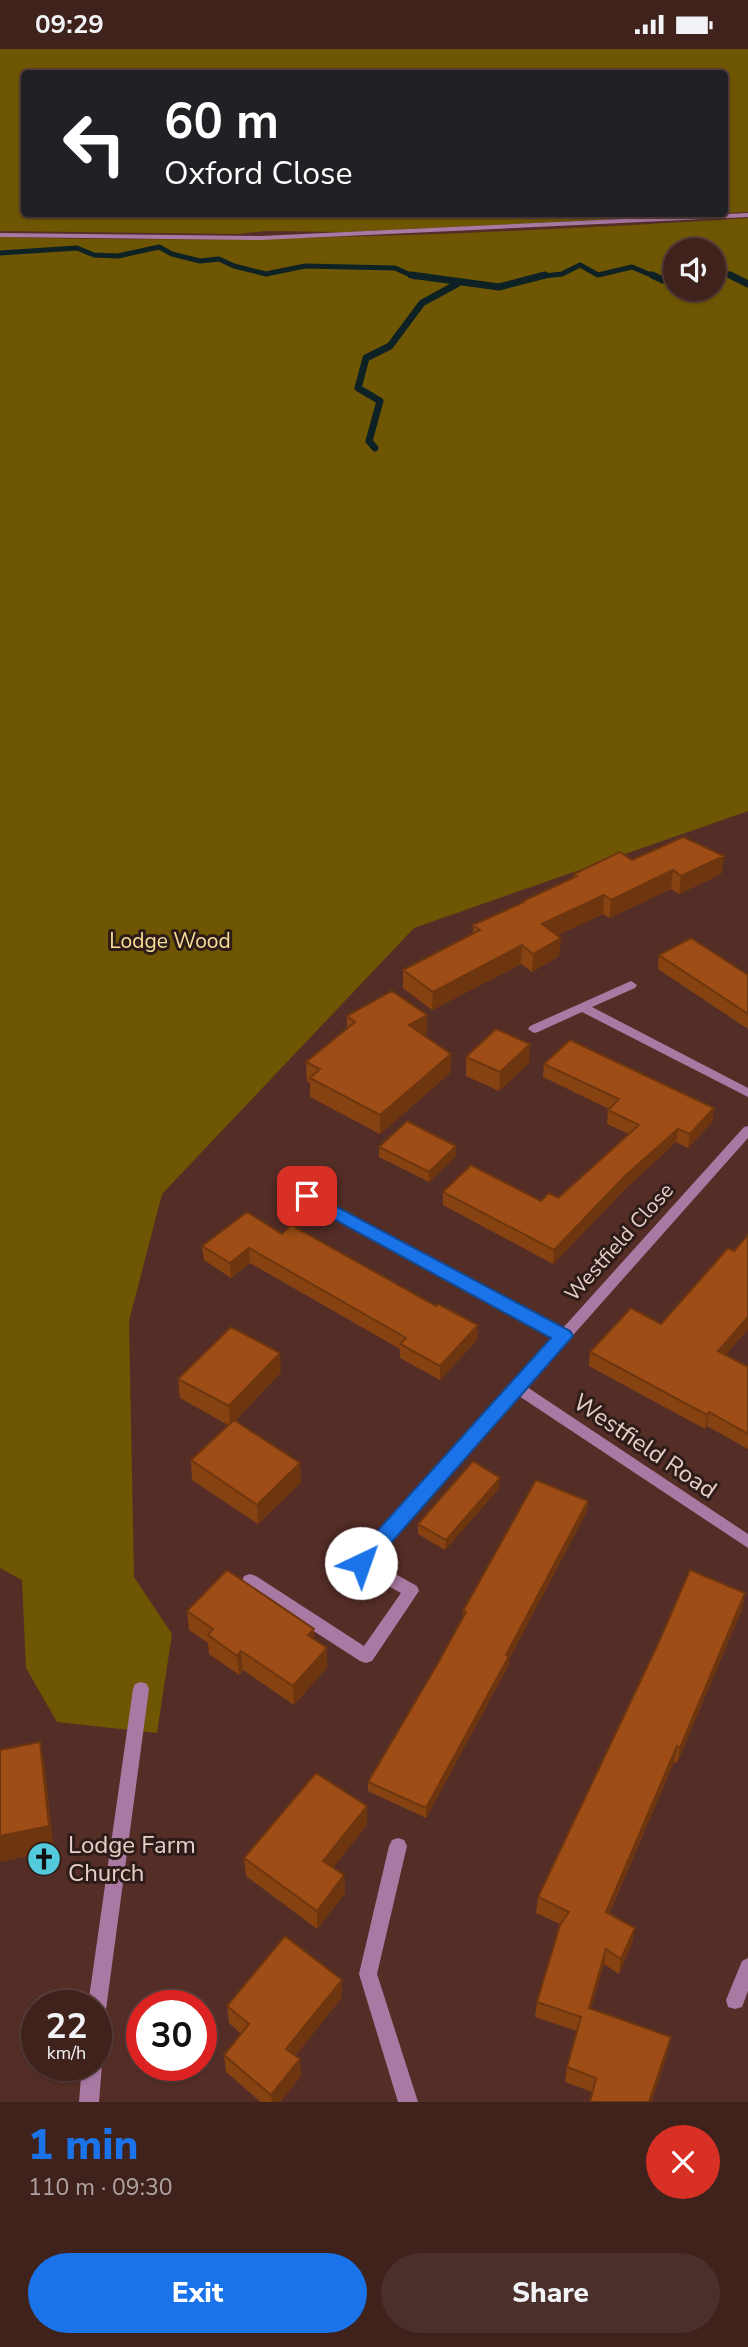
<!DOCTYPE html>
<meta charset="utf-8">
<style>
body{margin:0;font-family:"Nunito Sans",sans-serif;background:#4b2f2a;color:#f1f3f6;height:100vh;display:flex;flex-direction:column;font-size:26px;white-space:nowrap}
*{box-sizing:border-box;margin:0}
p{font-size:23px;color:#aea4a4}
.icon{flex:none;width:38px;height:38px;fill:none;stroke:currentColor;stroke-width:2;stroke-linecap:round;stroke-linejoin:round}
.map{position:relative;height:2053px;overflow:hidden}
.details{display:flex;flex-direction:column;background:#40221d;flex:1}
.details>*{flex:none}
.banner{position:absolute;left:21px;top:21px;width:707px;height:147px;border-radius:7px;box-shadow:0 2px 5px #0004,0 0 0 2px #593f3b;background:#202124;color:#fff;overflow:hidden}
.buttons{position:absolute;left:663px;top:189px;display:grid;gap:14px}
.buttons a{display:grid;place-items:center;width:63px;height:63px;border-radius:50%;background:#40221d;box-shadow:0 2px 5px #0004,0 0 0 2px #593f3b;font-size:35px}
.speed{position:absolute;left:21px;top:1941px;display:flex;gap:14px;font-size:35px;font-weight:700;text-align:center}
.speed>*{display:grid;place-content:center;width:91px;height:91px;border-radius:50%;background:#40221d;box-shadow:0 2px 5px #0004,0 0 0 2px #593f3b;line-height:1}
.speed small{font-size:18px;font-weight:400}
.speed .limit{border:10px solid #d22;background:#fff;color:#111}
.pin{position:absolute;display:grid;place-items:center;width:60px;height:60px;color:#fff;margin:-30px;border-radius:14px;box-shadow:0 4px 10px #0006}
.me{position:absolute;width:77px;margin:-38px;rotate:42deg;stroke-linejoin:round;filter:drop-shadow(0 0 5px #0008)}
.turn{display:flex;align-items:center;gap:24px;height:147px;padding:0 28px;font-size:32px}
.turn .icon{width:91px;height:91px;stroke-width:2.5}
.turn b{display:block;font-size:49px;line-height:60px}
.round{display:grid;place-items:center;flex:none;width:74px;height:74px;border-radius:37px;background:#4b2f2a}
.overview{display:flex;align-items:center;justify-content:space-between;height:119px;padding:0 28px}
h1{font-size:42px;font-weight:800;line-height:52px;color:#1a73e8}
.cta{display:flex;gap:14px;margin-top:auto;padding:14px 28px}
.cta a{flex:1;height:80px;border-radius:42px;background:#1a73e8;color:#fff;font-size:28px;font-weight:800;line-height:80px;text-align:center}
.cta a+a{background:#4b2f2a;color:#f1f3f6}
.status{display:flex;justify-content:space-between;align-items:center;height:49px;padding:0 35px;background:#40221d;direction:ltr}
.status svg{height:19px;fill:currentColor}
.map>svg:first-child{display:block}
.green{fill:#6e5603;fill-rule:evenodd}
.lines{fill:none;stroke-linecap:round;stroke-linejoin:round}
.stream-far1{stroke:#0e2124;stroke-width:5}
.stream{stroke:#0e2124;stroke-width:7}
.minor{fill:#a979a4;fill-rule:evenodd}
.wall{fill:#874212}
.shaded-wall{fill:#6e360f}
.building{fill:#9d4d15;stroke:#6e360f;stroke-width:2}
.route{fill:#1a73e8;stroke:#114b97;stroke-width:2}
.labels{text-anchor:middle;stroke-width:6;stroke-linejoin:round;paint-order:stroke}
.park-label{font-size:21px;fill:#f8de98;stroke:#2e1c19}
.street-label{font-size:21px;fill:#e8cec9;stroke:#2e1c19}
.near-street-label{font-size:24px;fill:#e8cec9;stroke:#2e1c19}
.near-poi-label{font-size:24px;fill:#e8cec9;stroke:#2e1c19;text-anchor:start}
</style>
<div class="status"><b>09:29</b><svg viewBox="0 0 49 12"><path d="M0 12V9h3v3zM5 12V6h3v6zM10 12V3h3v9zM15 12V0h3v12zM26 1h20v11H26zM47 4h2v5h-2z"/></svg></div>
<div class="map">
<svg width="748" height="2053" viewBox="0 0 748 2053">
<rect width="100%" height="100%" fill="#552d27"/>
<path class="green" d="M0 0H748V163L725 164 724 24H24V164L721 165 347 183 266 182 237 185 0 182Z
M748 169V762L414 879 162 1145 129 1272 134 1528 172 1585 157 1684 57 1673 26 1619 22 1531 0 1519V188C250 195 499 185 748 169ZM676 201H714V240H676Z"/>
<g class="lines">
<path class="stream-far1" d="M0 204 77 199 94 206 118 207 159 198 172 205 200 212 219 210 234 217 266 225 305 217 395 219 415 228
M714 225 725 224 734 228
M535 228 562 225 580 216 598 226 632 218 656 228"/>
<path class="stream" d="M411 226 499 238 545 226
M652 226 663 231 676 228
M730 226 748 235
M375 399 369 392 380 352 358 339 366 309 390 297 422 254 457 235"/>
<path class="minor" d="M748 164V168L261 191 0 188V184L261 187Z
M631 932 637 936 635 939 592 958 748 1039V1048L582 963 538 983 534 984 528 980 530 977Z
M748 1077V1089L527 1338 748 1485V1499L519 1347 372 1512 417 1537 419 1542 372 1612 366 1614 360 1612 244 1537 242 1532 244 1527 250 1525 256 1527 364 1597 401 1544 355 1519 353 1514 355 1509 554 1289 302 1151 300 1148 302 1145H312L562 1280 744 1078Z
M141 1633 147 1635 149 1640 105 1968 103 1975 96 1977V1956H88L133 1640 135 1635Z
M398 1789 404 1791 407 1797 377 1925 418 2053H398L359 1925 389 1797 392 1791Z
M748 1909V1942L742 1958 735 1960 728 1958 726 1951 742 1912Z
M96 2008 102 2016 99 2053H79L82 2016H96Z"/>
</g>
<path class="wall" d="M724 807 721 825 679 845 671 840 609 869 603 865 557 886 559 907 532 923 521 915 432 961 403 939V921L473 885V876L522 854 523 852 574 829V825L632 811Z
M659 906 748 926V980L658 920Z
M427 966V985L424 986 451 1005 450 1024 380 1085 310 1048V1034L307 1032 306 1013 347 980V967Z
M466 1008 529 1014 499 1042 466 1027Z
M544 1015 714 1059 712 1073 688 1099 676 1093 625 1140 553 1215 443 1156V1143L541 1152 558 1149 629 1085 607 1075 608 1061 609 1060 543 1028Z
M379 1098 456 1107 429 1133 379 1108Z
M282 1185 477 1291 440 1331 400 1309V1300L250 1214 231 1229 204 1211 202 1197Z
M748 1186V1280L725 1306 748 1318V1400L707 1377 705 1380 589 1317 590 1303 661 1275 734 1202Z
M281 1323 235 1372 301 1433 258 1475 192 1431 191 1411 228 1376 180 1349 178 1330Z
M499 1439 445 1501 418 1485V1475Z
M588 1452 587 1462 509 1610 508 1617 426 1769 368 1742V1733L438 1614 463 1568V1562Z
M745 1544 742 1560 677 1714 674 1713 609 1865 635 1879 632 1894 619 1925 604 1915 591 1959 668 2003 651 2053H590L592 2043 565 2033 567 2018 577 1982 535 1968 537 1953 560 1875 536 1864 538 1848Z
M187 1562 314 1580V1591L327 1618 294 1656 243 1621 239 1626 209 1605 208 1594 189 1581Z
M367 1776 333 1818 344 1826 345 1844 317 1880 246 1827 244 1809Z
M342 1931V1948L295 2007 301 2027 280 2053H261L226 2023 224 2006 241 1985 229 1974 227 1957Z"/>
<path class="shaded-wall" d="M724 807 721 825 679 845 681 827Z
M673 821 671 840 609 869 611 851Z
M604 846 603 865 541 894 542 875Z
M561 889 559 907 532 923 533 905Z
M522 896 521 915 432 961 433 943Z
M427 966V985L409 995V976Z
M530 995 529 1014 499 1042 500 1023Z
M451 1005 450 1024 380 1085V1066Z
M714 1059 712 1073 688 1099 690 1085Z
M678 1080 676 1093 625 1140 553 1215 554 1201 626 1126Z
M456 1097V1107L429 1133V1123Z
M249 1199 250 1214 231 1229 230 1214Z
M748 1268V1280L716 1317 718 1302Z
M478 1276 477 1291 440 1331V1317Z
M280 1304 281 1323 230 1377 229 1357Z
M709 1363 707 1377 705 1380 707 1366Z
M300 1414 301 1433 258 1475 257 1456Z
M500 1429 499 1439 445 1501 446 1491Z
M588 1452 587 1462 509 1610 508 1617 426 1769V1759Z
M745 1544 742 1560 677 1714 680 1699Z
M314 1580V1599L308 1586Z
M327 1599V1618L294 1656 293 1637Z
M241 1602 243 1621 239 1626 237 1607Z
M40 1693 45 1719 54 1802 0 1813V1787Z
M677 1697 674 1713 603 1878 606 1863Z
M367 1757V1776L324 1830 323 1812Z
M344 1826 345 1844 317 1880V1862Z
M635 1879 632 1894 619 1925 621 1910Z
M606 1900 604 1915 587 1973 589 1959Z
M342 1931V1948L287 2017 286 2000Z
M671 1988 668 2003 651 2053H649Z
M300 2010 301 2027 280 2053H272L271 2046Z"/>
<path class="building" d="M683 788 724 807 681 827 673 821 611 851 604 846 542 875 561 889 533 905 522 896 433 943 403 921 480 881 473 876 524 853 523 852 577 827 574 825 620 803 632 811Z
M691 889 748 926V965L659 906Z
M392 942 427 966 409 976 451 1005 380 1066 310 1029 320 1020 306 1013 355 973 347 967Z
M496 980 530 995 500 1023 466 1008Z
M570 991 714 1059 690 1085 678 1080 626 1126 554 1201 443 1143 471 1116 541 1152 549 1144 558 1149 639 1076 608 1061 619 1050 544 1015Z
M407 1072 456 1097 429 1123 379 1098Z
M247 1163 282 1185 291 1176 436 1257 438 1255 478 1276 440 1317 400 1295 406 1289 249 1199 230 1214 202 1197Z
M748 1186V1268L718 1302 748 1318V1385L709 1363 707 1366 590 1303 631 1259 661 1275 728 1199 734 1202Z
M231 1278 280 1304 229 1357 178 1330Z
M234 1371 300 1414 257 1456 191 1411Z
M473 1412 500 1429 446 1491 418 1475Z
M536 1431 588 1452 506 1606 509 1607 426 1759 368 1733 438 1614 466 1563 463 1562Z
M227 1521 314 1580 308 1586 327 1599 293 1637 241 1602 237 1607 208 1586 213 1580 187 1562Z
M690 1521 745 1544 680 1699 677 1697 606 1863 635 1879 621 1910 606 1900 589 1959 671 1988 649 2053H590L596 2029 567 2018 581 1968 537 1953 560 1876 569 1863 538 1848 658 1595Z
M40 1693 49 1777 0 1787V1701Z
M316 1724 367 1757 323 1812 344 1826 317 1862 244 1809Z
M285 1887 342 1931 286 2000 300 2010 271 2046 224 2006 249 1975 227 1957Z"/>
<path class="route" d="M307 1142 570 1282 573 1287 368 1520 361 1522 354 1520 351 1514 354 1508 551 1289 301 1152 299 1147 301 1143Z"/>
<defs>
<g id="church-disc" transform="scale(1.75)"><circle r="9.5" fill="#54cadd" stroke="#2e1c19"/><path d="M-1.2-6h2.4v3.5h3.3v2.4h-3.3V6h-2.4V-.1h-3.3v-2.4h3.3Z" fill="#111"/></g>
</defs>
<g fill-rule="evenodd">
<use href="#church-disc" x="44" y="1810"/>
</g>
<g class="labels">
<g class="park-label">
<text x="170" y="899">Lodge Wood</text>
</g>
<g class="street-label">
<text transform="translate(619 1193) rotate(-48)" y="7">Westfield Close</text>
</g>
<g class="near-street-label">
<text transform="translate(645 1397) rotate(34)" y="8">Westfield Road</text>
</g>
<g class="near-poi-label">
<text x="68" y="1804">Lodge Farm<tspan x="68" dy="28">Church</tspan></text>
</g>
</g>
</svg>
<div class="buttons">
<a><svg class="icon" aria-label="sound" viewBox="0 0 24 24"><path d="M4 9h4l5-4v14l-5-4H4zM17 9q2 3 0 6"/></svg></a>
</div>
<div class="speed"><div>22<small>km/h</small></div><div class="limit">30</div></div>
<div class="pin" style="left:307px;top:1147px;background:#d93025"><svg class="icon" aria-label="arrive" viewBox="0 0 24 24"><path d="M6 21V4h12l-3 4 3 4H6"/></svg></div>
<svg class="me" style="left:361px;top:1514px" viewBox="-20 -20 40 40"><circle r="19" fill="#fff"/><path d="M0-13L10 11 0 6-10 11z" fill="#1a73e8"/></svg>
<div class="banner">
<div class="turn"><svg class="icon" aria-label="left" viewBox="0 0 24 24"><path d="M17 20v-9H6M10 6l-5 5 5 5"/></svg><div><b>60 m</b>Oxford Close</div></div>
</div>
</div>
<section class="details">
<div class="overview"><div><h1>1 min</h1><p>110 m · 09:30</p></div><a class="round" style="background:#d93025;color:#fff"><svg class="icon" aria-label="close" viewBox="0 0 24 24"><path d="M6 6l12 12M18 6L6 18"/></svg></a></div>
<div class="cta"><a>Exit</a><a>Share</a></div>
</section>
